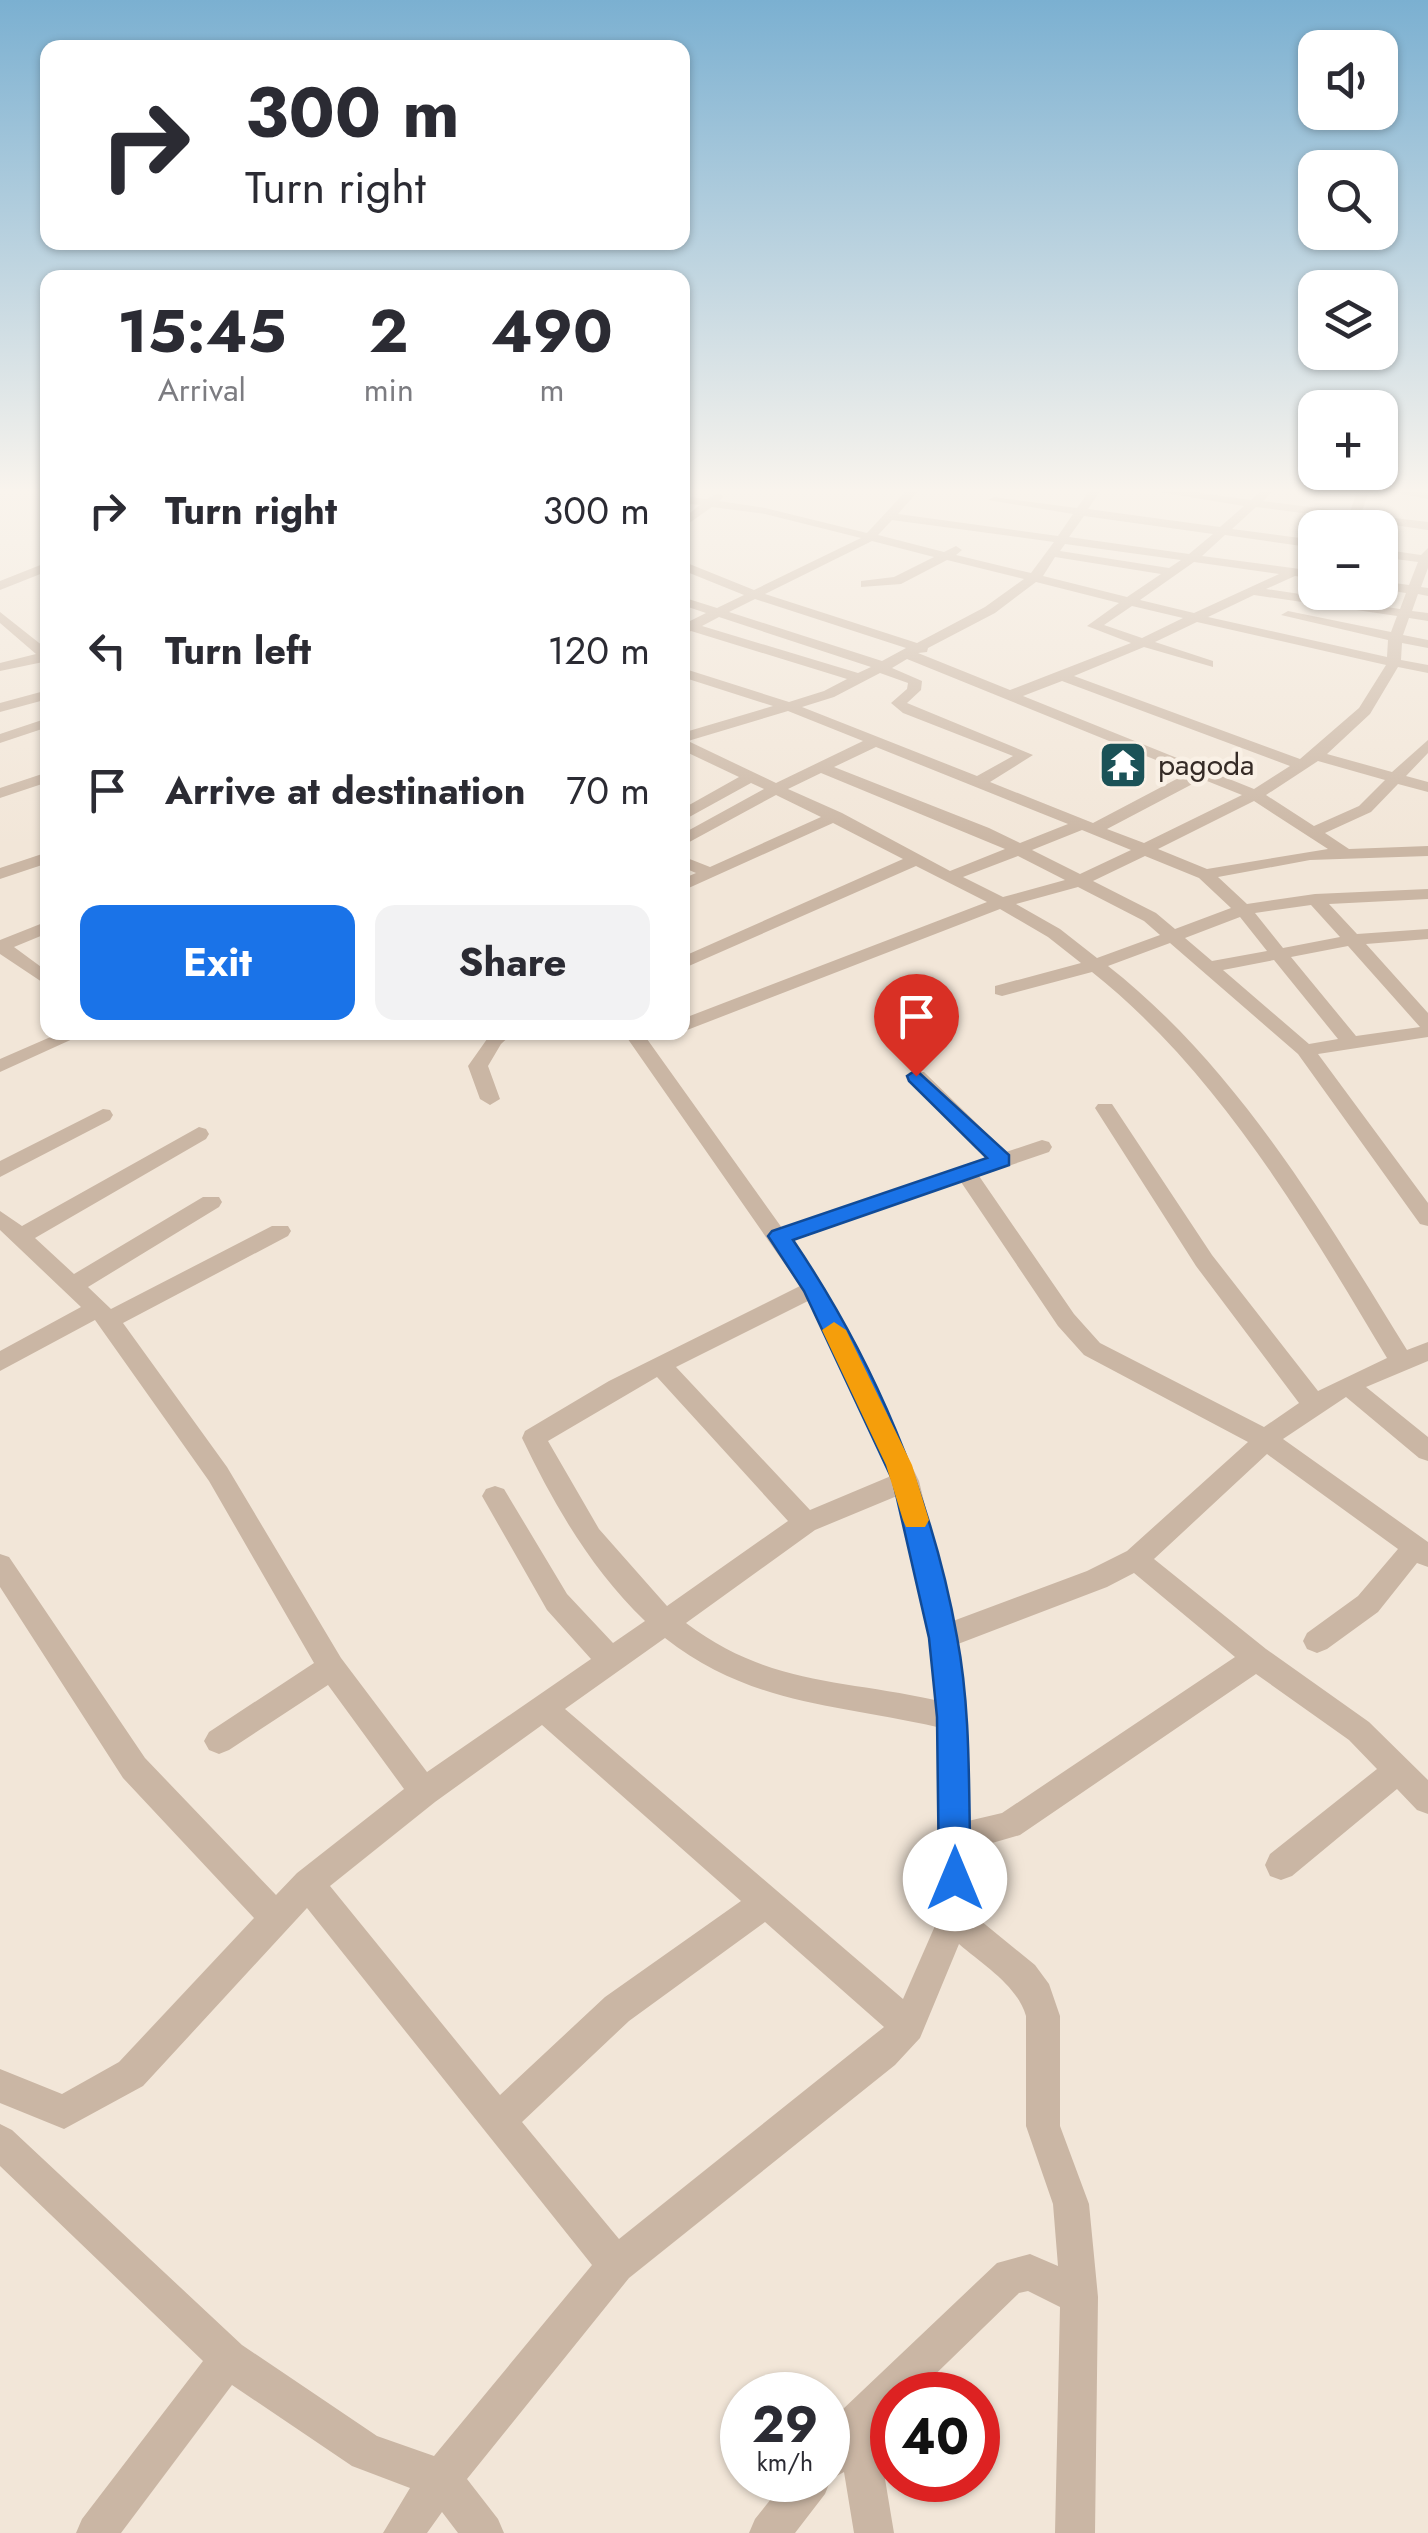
<!DOCTYPE html>
<meta charset="utf-8">
<style>
body{margin:0;font-family:Jost,sans-serif;background:#f2f2f3;color:#2b2b33;height:100vh;display:flex;flex-direction:column;font-size:38px;white-space:nowrap}
*{box-sizing:border-box;margin:0}
p{font-size:32px;color:#7c7c81}
.icon{flex:none;width:55px;height:55px;fill:none;stroke:currentColor;stroke-width:2;stroke-linecap:round;stroke-linejoin:round}
.map{position:relative;flex:1;overflow:hidden}
.panel{position:absolute;left:40px;top:270px;width:650px;height:770px;display:flex;flex-direction:column;background:#fff;border-radius:20px;box-shadow:0 2px 8px #0004}
.panel>*{flex:none}
.top-card{position:absolute;left:40px;top:40px;width:650px;height:210px;border-radius:20px;box-shadow:0 2px 8px #0004;background:#fff;color:#2b2b33;overflow:hidden}
.fabs{position:absolute;left:1298px;top:30px;display:grid;gap:20px}
.fabs a{display:grid;place-items:center;width:100px;height:100px;border-radius:20px;background:#fff;box-shadow:0 2px 8px #0004;font-size:50px}
.speed{position:absolute;left:720px;top:2372px;display:flex;gap:20px;font-size:50px;font-weight:700;text-align:center}
.speed>*{display:grid;place-content:center;width:130px;height:130px;border-radius:50%;background:#fff;box-shadow:0 2px 8px #0004;line-height:1}
.speed small{font-size:25px;font-weight:400}
.speed .limit{border:15px solid #d22;background:#fff;color:#111}
.pin{position:absolute;display:grid;place-items:center;width:85px;height:85px;color:#fff;margin:-102px -42px;border-radius:50% 50% 50% 0;rotate:-45deg;box-shadow:0 0 10px #0007}
.pin .icon{rotate:45deg}
.me{position:absolute;width:110px;margin:-55px;rotate:0deg;stroke-linejoin:round;filter:drop-shadow(0 0 8px #0008)}
.turn{display:flex;align-items:center;gap:35px;height:210px;padding:0 40px;font-size:45px}
.turn .icon{width:130px;height:130px;stroke-width:2.5}
.turn b{display:block;font-size:70px;line-height:85px}
.eta{display:flex;justify-content:space-evenly;align-items:center;height:170px;text-align:center}
.eta b{font-size:60px;font-weight:700;line-height:70px}
.button{display:flex;gap:20px;margin-top:auto;padding:20px 40px}
.button a{flex:1;height:115px;border-radius:20px;background:#1a73e8;color:#fff;font-size:40px;font-weight:700;line-height:115px;text-align:center}
.button a+a{background:#f2f2f3;color:#2b2b33}
ul{padding:0;list-style:none}
li{display:flex;align-items:center;gap:30px;height:140px;padding:0 40px}
li div{flex:1}
li b{display:block;font-size:38px}
li em{font-style:normal}
.map>svg:first-child{display:block}
.lines{fill:none;stroke-linecap:round;stroke-linejoin:round}
.minor{fill:#cab6a4;fill-rule:evenodd}
.route{fill:#1a73e8;stroke:#114b97;stroke-width:2.5}
.slow{fill:#f59e0b}
.labels{text-anchor:middle;stroke-width:9;stroke-linejoin:round;paint-order:stroke}
.far-poi-label{font-size:30px;fill:#352b26;stroke:#f9f0e5;text-anchor:start}
</style>
<div class="map">
<svg width="1428" height="2533" viewBox="0 0 1428 2533">
<rect width="100%" height="100%" fill="#f2e6d8"/>
<g class="lines">
<path class="minor" d="M906 491H918L898 514 1058 536 1073 514 988 500 994 497 1077 508 1089 491H1100L1088 509 1220 527 1244 506 1153 491H1187L1251 500 1261 491H1273L1263 501 1350 512 1357 491H1369L1361 514 1428 522V530L1359 520 1356 528H1344L1347 519 1256 507 1232 529 1315 540V548L1225 535 1202 556 1315 571V579L1295 576 1266 589 1400 609 1406 593 1380 589V581L1409 585 1418 562 1380 557V549L1421 555 1428 548V568L1421 587 1428 588V596L1418 594 1412 611 1428 613V621L1409 618 1403 635 1428 640V648L1402 643 1401 660 1428 665V673L1398 667 1370 714 1327 754 1392 772 1428 740V753L1406 776 1428 782V792L1398 784 1371 812 1325 833 1349 849 1428 846V856L1310 860 1218 877 1247 904 1315 894 1428 889V899L1329 904 1357 934 1428 929V939L1366 944 1428 1013V1037L1318 1054 1428 1203V1226L1420 1224 1298 1054 1170 943 1108 966C1236 1066 1323 1214 1407 1350L1428 1342V1361L1366 1387 1428 1437V1461L1419 1458 1346 1397 1283 1439 1428 1542V1567L1417 1563 1378 1612 1327 1649 1317 1653 1307 1649 1303 1641 1307 1633 1358 1596 1398 1549 1267 1454 1154 1559 1266 1649 1369 1722 1428 1780V1814L1417 1810 1397 1789 1292 1876 1281 1880 1270 1876 1265 1865 1270 1854 1377 1769 1349 1740 1256 1674 1020 1835 968 1850 970 1912 1035 1965 1049 1984 1060 2016V2126L1089 2204 1098 2297 1095 2533H1055L1060 2307 1028 2291 1019 2293 914 2395H892V2416L877 2431 894 2533H854L844 2472 831 2479 825 2494 795 2533H749L755 2519 786 2480H828V2429L842 2410 997 2263 1030 2254 1058 2266 1053 2204 1026 2126V2016C1017 1985 983 1965 959 1944L920 2038 895 2065 629 2278 467 2479 498 2519 504 2533H458L442 2512 427 2533H383L410 2488 352 2466 232 2385 121 2533H76L82 2519 203 2361 0 2166V2124L12 2130 242 2345 377 2436 434 2456 592 2265 307 1908 143 2086 64 2129 0 2103V2069L62 2094 119 2062 254 1918 123 1778 0 1587V1554L9 1557 145 1758 276 1895 297 1873 404 1789 328 1685 229 1750 219 1754 209 1750 204 1741 209 1732 314 1663 209 1481 95 1320 0 1371V1351L81 1307 0 1230V1211L22 1226 199 1127 206 1129 209 1134 206 1139 35 1238 74 1274 203 1197H219L222 1202 219 1207 88 1287 111 1309 272 1226H288L291 1231 288 1236 123 1323 227 1467 341 1658 427 1772 591 1659 547 1610 482 1496 486 1489 495 1486 504 1489 567 1594 613 1643 645 1621C591 1569 554 1505 522 1438L525 1431 609 1381 800 1286 623 1032H642L782 1228 988 1158 910 1080 907 1076 910 1072H924L1006 1152 1042 1140 1049 1142 1052 1147 1049 1152 979 1176 1074 1314 1100 1343 1264 1427 1299 1403 1196 1266 1095 1108 1098 1104H1112L1212 1255 1318 1391 1387 1358C1305 1221 1219 1073 1092 972L1002 996 995 994V986L1081 963 1048 937 1000 909 682 1032V1019L987 902 916 866 682 969V957L903 859 833 823 682 891V879L696 873 682 867V856L710 867 821 817 776 795 682 846V834L764 789 751 783 682 821V809L739 777 682 750V733L773 706 682 677V668L789 702 824 691 847 679 691 631 682 634V625L706 613 682 605V597L717 608 744 595 682 570V561L754 590 861 538 765 514 712 507 682 528V519L700 505 682 503V496L707 499 718 493 724 496 719 501 765 508 867 533ZM1084 516 1213 534 1189 554 1069 537ZM892 520 1054 542 1031 573 956 555 962 550 956 546 944 552 878 535ZM872 541 934 557 894 577 861 581V587L901 584 947 560 1024 579 985 607 917 643 765 594ZM1065 544 1181 560 1169 568 1060 551ZM1055 557 1161 574 1127 597 1043 576ZM1194 562 1279 574 1194 613 1140 600ZM1036 582 1119 603 1087 626 1131 643 1010 690 918 653 927 652 928 648 995 613ZM1254 595 1397 616 1391 632 1288 611 1281 615 1388 640 1387 657 1208 617ZM755 599 906 648 882 661 729 612ZM1132 606 1183 618 1142 638 1104 625ZM719 617 871 667 858 673 702 626ZM1197 622 1386 665 1359 708 1300 759 1074 676 1144 647 1213 667V661L1155 642ZM907 659 1188 773 1093 823 990 782 1033 755 907 703 921 690 922 681 892 668ZM880 673 908 683 907 689 891 703 903 713 1013 756 977 776 802 707 834 697ZM1062 681 1290 766 1254 789 1023 696ZM788 711 863 741 776 783 688 741ZM876 747 1068 824 1020 843 989 828 834 767ZM1318 761 1385 780 1359 806 1314 826 1266 795ZM821 773 1005 849 950 871 842 813 788 789ZM1202 779 1242 795 1144 843 1107 829ZM1254 801 1328 849 1207 869 1158 849ZM1082 830 1131 850 1080 874 1032 850ZM1018 856 1065 880 1003 897 963 877ZM1145 856 1199 878 1231 908 1175 929 1156 913 1093 881ZM1078 887 1144 921 1160 935 1097 958 1060 929 1016 904ZM1311 905 1340 937 1283 948 1255 913ZM1240 917 1267 951 1212 961 1185 938ZM1348 946 1420 1027 1356 1036 1291 957ZM1274 960 1338 1039 1309 1044 1223 970ZM961 1182 1058 1326 1084 1355 1248 1442 1127 1551 1087 1571 953 1621 919 1481 825 1289 792 1241ZM808 1301 891 1476 810 1510 676 1367ZM657 1377 788 1521 667 1606 599 1529 548 1441ZM897 1496 929 1637 935 1700C840 1679 768 1685 686 1623L815 1530ZM1134 1573 1235 1657 1002 1813 968 1821 965 1717 958 1644 1107 1587ZM665 1638C751 1705 835 1704 937 1727L938 1919 903 1999 565 1709ZM542 1725 741 1901 605 1997 500 2095 330 1886 435 1802ZM765 1922 884 2027 619 2239 522 2122 629 2021Z
M1387 491 1428 493V499Z
M48 562V571L0 590V581Z
M0 612 48 650V661L0 671V663L36 654 0 623Z
M48 690V699L0 712V703Z
M48 718V727L0 743V734Z
M48 772V782L0 798V788Z
M48 852V863L0 879V868Z
M48 921V933L14 947 48 972V986L0 954V940Z
M62 1032H88L0 1072V1059Z
M492 1032H514L501 1044 488 1066 500 1099 490 1105 480 1099 468 1066Z
M103 1109 110 1110 113 1115 110 1120 0 1177V1161Z"/>
</g>
<linearGradient id="sky" x2="0" y2="1"><stop stop-color="#7bb0d1"/><stop offset="0.58" stop-color="#f9f4ed"/><stop offset="1" stop-color="#f9f4ed" stop-opacity="0"/></linearGradient>
<rect width="1428" height="846" fill="url(#sky)"/>
<path class="route" d="M916 1070 1009 1155V1165L793 1240C873 1358 932 1496 957 1637 972 1716 968 1799 971 1879L966 1890 955 1895 944 1890 939 1879 937 1717 929 1638 893 1481 804 1291 768 1236 772 1231 987 1158 909 1081 907 1076Z"/>
<path class="slow" d="M834 1322 846 1330 912 1465 929 1520 925 1527H906L903 1520 886 1465 822 1330Z"/>
<defs>
<g id="temple-square" transform="scale(2.5)"><rect x="-9" y="-9" width="18" height="18" rx="4" fill="#1b5257" stroke="#f9f0e5"/><path d="M0-6L5-2H3V0L6.5 2.5H4V6H1.5V3h-3V6H-4V2.5H-6.5L-3 0V-2H-5Z" fill="#fff"/></g>
</defs>
<g fill-rule="evenodd">
<use href="#temple-square" x="1123" y="765"/>
</g>
<g class="labels">
<g class="far-poi-label">
<text x="1158" y="775">pagoda</text>
</g>
</g>
</svg>
<div class="fabs">
<a><svg class="icon" aria-label="sound" viewBox="0 0 24 24"><path d="M4 9h4l5-4v14l-5-4H4zM17 9q2 3 0 6"/></svg></a>
<a><svg class="icon" aria-label="search" viewBox="0 0 24 24"><circle cx="10" cy="10" r="6"/><path d="M15 15l6 6"/></svg></a>
<a><svg class="icon" aria-label="layers" viewBox="0 0 24 24"><path d="M12 4l9 5-9 5-9-5zM3 14l9 5 9-5"/></svg></a>
<a>+</a>
<a>−</a>
</div>
<div class="speed"><div>29<small>km/h</small></div><div class="limit">40</div></div>
<div class="pin" style="left:916px;top:1076px;background:#d93025"><svg class="icon" aria-label="arrive" viewBox="0 0 24 24"><path d="M6 21V4h12l-3 4 3 4H6"/></svg></div>
<svg class="me" style="left:955px;top:1879px" viewBox="-20 -20 40 40"><circle r="19" fill="#fff"/><path d="M0-13L10 11 0 6-10 11z" fill="#1a73e8"/></svg>
<div class="top-card">
<div class="turn"><svg class="icon" aria-label="right" viewBox="0 0 24 24"><path d="M7 20v-9h11M14 6l5 5-5 5"/></svg><div><b>300 m</b>Turn right</div></div>
</div>
<section class="panel">
<div class="eta">
<div><b>15:45</b><p>Arrival</p></div>
<div><b>2</b><p>min</p></div>
<div><b>490</b><p>m</p></div>
</div>
<ul>
<li><svg class="icon" aria-label="right" viewBox="0 0 24 24"><path d="M7 20v-9h11M14 6l5 5-5 5"/></svg><div><b>Turn right</b></div><em>300 m</em></li>
<li><svg class="icon" aria-label="left" viewBox="0 0 24 24"><path d="M17 20v-9H6M10 6l-5 5 5 5"/></svg><div><b>Turn left</b></div><em>120 m</em></li>
<li><svg class="icon" aria-label="arrive" viewBox="0 0 24 24"><path d="M6 21V4h12l-3 4 3 4H6"/></svg><div><b>Arrive at destination</b></div><em>70 m</em></li>
</ul>
<div class="button"><a>Exit</a><a>Share</a></div>
</section>
</div>
